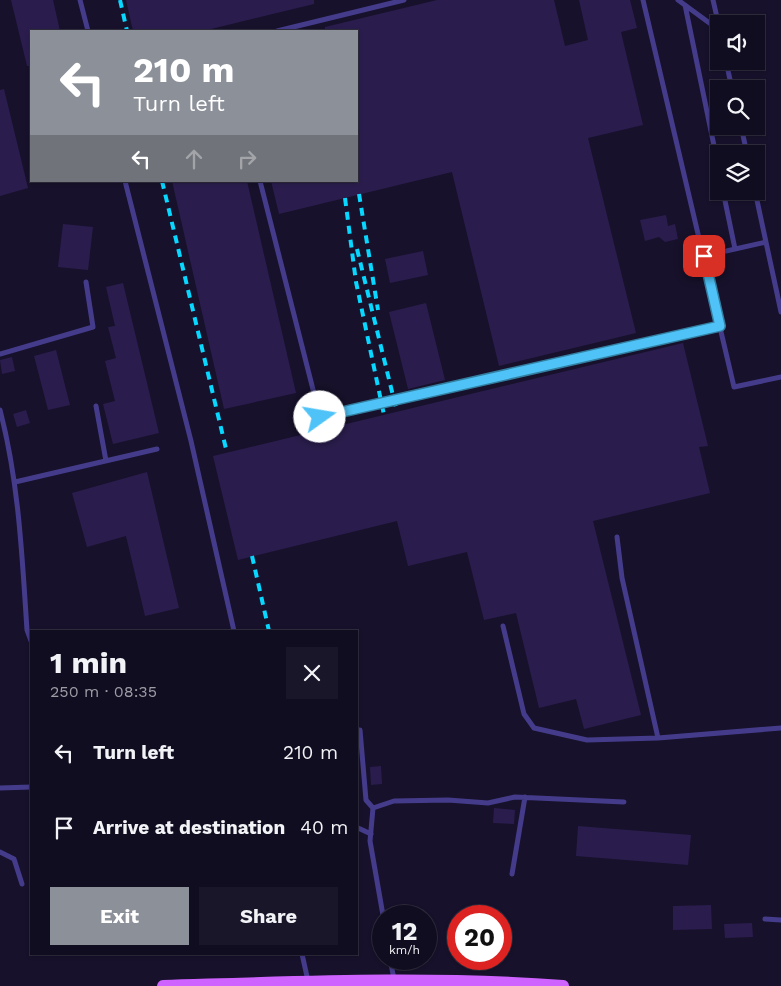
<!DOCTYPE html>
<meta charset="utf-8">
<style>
body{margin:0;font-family:"Work Sans",sans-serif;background:#1a1629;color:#f1f3f6;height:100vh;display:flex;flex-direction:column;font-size:19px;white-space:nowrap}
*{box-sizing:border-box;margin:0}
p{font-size:16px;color:#9c9ca5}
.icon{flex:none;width:28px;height:28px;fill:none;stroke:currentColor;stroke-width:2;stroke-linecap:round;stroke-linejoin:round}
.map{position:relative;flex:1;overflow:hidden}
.sheet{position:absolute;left:30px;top:630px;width:328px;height:325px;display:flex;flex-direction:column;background:#110d20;border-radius:0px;box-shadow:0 1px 4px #0004,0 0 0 1px #302d3e}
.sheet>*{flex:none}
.banner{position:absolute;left:30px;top:30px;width:328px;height:152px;border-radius:0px;box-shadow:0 1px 4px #0004,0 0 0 1px #302d3e;background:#8c9099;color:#fff;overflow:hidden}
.controls{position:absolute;left:710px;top:15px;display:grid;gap:10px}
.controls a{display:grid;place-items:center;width:55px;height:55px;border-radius:0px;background:#110d20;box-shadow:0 1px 4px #0004,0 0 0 1px #302d3e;font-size:25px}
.speed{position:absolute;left:372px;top:905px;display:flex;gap:10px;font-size:25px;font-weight:700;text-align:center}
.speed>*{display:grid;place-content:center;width:65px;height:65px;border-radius:50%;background:#110d20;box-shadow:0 1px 4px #0004,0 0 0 1px #302d3e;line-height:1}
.speed small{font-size:12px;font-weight:400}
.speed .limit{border:8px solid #d22;background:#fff;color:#111}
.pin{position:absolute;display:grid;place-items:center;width:42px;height:42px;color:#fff;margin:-21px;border-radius:10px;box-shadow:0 2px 8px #0006}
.me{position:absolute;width:55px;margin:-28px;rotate:77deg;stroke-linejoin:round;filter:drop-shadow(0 0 4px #0008)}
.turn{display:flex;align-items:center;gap:18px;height:105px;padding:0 20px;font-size:22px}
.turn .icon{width:65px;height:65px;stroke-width:2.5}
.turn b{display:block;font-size:35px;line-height:42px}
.lanes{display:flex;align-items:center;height:48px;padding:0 20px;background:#0003;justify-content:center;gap:25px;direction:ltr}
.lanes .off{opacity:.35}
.round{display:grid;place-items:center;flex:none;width:52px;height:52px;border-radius:0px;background:#1a1629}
.head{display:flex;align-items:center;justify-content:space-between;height:85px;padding:0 20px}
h1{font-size:30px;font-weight:700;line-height:38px}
.button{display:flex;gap:10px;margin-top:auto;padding:10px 20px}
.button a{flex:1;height:58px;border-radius:0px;background:#8c9099;color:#fff;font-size:20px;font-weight:700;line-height:58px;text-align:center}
.button a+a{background:#1a1629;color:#f1f3f6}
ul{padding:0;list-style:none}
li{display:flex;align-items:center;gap:15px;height:75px;padding:0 20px}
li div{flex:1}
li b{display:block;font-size:19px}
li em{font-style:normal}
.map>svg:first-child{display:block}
.building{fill:#2a1d4d}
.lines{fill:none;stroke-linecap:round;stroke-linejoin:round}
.service{stroke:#443c8a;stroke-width:5}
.primary{stroke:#ce63ff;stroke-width:12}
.rail{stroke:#08d7ff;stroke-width:4;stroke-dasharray:8 6;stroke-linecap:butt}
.route-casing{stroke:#337fa1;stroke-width:12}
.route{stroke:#4fc3f7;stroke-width:9}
</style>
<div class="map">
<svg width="781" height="986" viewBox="0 0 781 986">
<rect width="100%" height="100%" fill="#17112b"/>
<path class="building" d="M11 0H53L60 31H31V66H27Z
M126 0H314V4L203 31H133Z
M437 0H554L565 46 588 40 579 0H630L637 28 621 32 643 125 588 138 636 333 499 366 452 172 279 214 271 181H356V31H325V27Z
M4 89 28 188 0 196V90Z
M172 181H247L296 393 224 409Z
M666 215 668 226 675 224 678 239 665 242 659 237 645 241 640 220Z
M63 224 93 227 88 270 58 267Z
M423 251 428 275 390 283 385 259Z
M123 283 159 433 113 444 103 404 115 401 105 361 116 358 108 327 115 326 106 287Z
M426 303 445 380 408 389 389 312Z
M683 343 708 446 699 447 710 493 593 521 641 715 584 729 576 699 539 708 516 613 484 620 467 552 408 566 397 521 238 560 213 456Z
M56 350 70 405 48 410 34 356Z
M12 357 15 371 2 374 0 360Z
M26 410 30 423 17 427 13 414Z
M147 472 179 608 145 616 126 536 87 547 72 493Z
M381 766 382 784 371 785 370 767Z
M494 808 515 810 514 824 493 823Z
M578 826 691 835 688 865 576 856Z
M711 905 712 929 673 930V906Z
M752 923 753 937 725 938 724 924Z"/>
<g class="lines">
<path class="service" d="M80 0 88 31
M643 0 734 387 781 377
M678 0 719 30
M713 0 719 26
M685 5 719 170
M277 31 404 0
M726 61 732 89
M741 126 747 154
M125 181 191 441 234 631
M260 181 320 417 720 326
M723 191 735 249
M755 191 781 312
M704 256 766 242
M0 354 93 327 86 282
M96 406 106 461
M0 410C19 483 22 556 27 630L31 641
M15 482 157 449
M617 537 622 578 658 738 781 728
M503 626 524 714 534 728 587 740 658 738
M356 730H360L366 800 373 808
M0 788 31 787
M356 827 371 834
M0 852 14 859 22 884
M512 874 525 797
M765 919 781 920
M384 921 370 841 373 808 394 801 448 800 488 803 515 797 624 802
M302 954 308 981
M390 959 394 979"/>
<path class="primary" d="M163 986C297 982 430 976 563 986"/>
<path class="rail" d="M120 0 127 31
M162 181 227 453
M359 194 378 310
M345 198 356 282 384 415
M357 249 397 412
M252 556 269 631"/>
</g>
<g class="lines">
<g class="route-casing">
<path id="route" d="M320 417 720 326 704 256"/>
</g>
<use href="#route" class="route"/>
</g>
</svg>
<div class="controls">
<a><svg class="icon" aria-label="sound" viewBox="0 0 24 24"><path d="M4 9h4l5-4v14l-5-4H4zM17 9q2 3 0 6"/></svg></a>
<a><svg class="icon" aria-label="search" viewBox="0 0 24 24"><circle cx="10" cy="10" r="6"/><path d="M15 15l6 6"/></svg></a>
<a><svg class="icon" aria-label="layers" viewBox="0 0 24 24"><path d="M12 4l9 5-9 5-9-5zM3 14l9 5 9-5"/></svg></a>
</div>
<div class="speed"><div>12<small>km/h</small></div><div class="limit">20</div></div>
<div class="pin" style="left:704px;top:256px;background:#d93025"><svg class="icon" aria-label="arrive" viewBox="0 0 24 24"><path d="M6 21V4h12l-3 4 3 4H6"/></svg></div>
<svg class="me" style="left:320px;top:417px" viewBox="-20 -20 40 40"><circle r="19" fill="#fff"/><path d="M0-13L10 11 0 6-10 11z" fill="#4fc3f7"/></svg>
<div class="banner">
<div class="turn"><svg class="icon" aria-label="left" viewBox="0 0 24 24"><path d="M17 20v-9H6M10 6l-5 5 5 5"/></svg><div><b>210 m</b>Turn left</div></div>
<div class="lanes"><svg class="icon" aria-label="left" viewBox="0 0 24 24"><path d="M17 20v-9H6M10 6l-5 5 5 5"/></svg><svg class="icon off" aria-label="ahead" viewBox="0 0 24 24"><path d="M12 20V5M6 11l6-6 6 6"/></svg><svg class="icon off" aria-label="right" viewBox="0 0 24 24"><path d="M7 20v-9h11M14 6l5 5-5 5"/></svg></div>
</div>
<section class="sheet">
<div class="head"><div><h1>1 min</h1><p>250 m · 08:35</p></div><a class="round"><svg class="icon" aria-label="close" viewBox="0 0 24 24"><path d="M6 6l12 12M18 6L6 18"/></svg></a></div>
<ul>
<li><svg class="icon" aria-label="left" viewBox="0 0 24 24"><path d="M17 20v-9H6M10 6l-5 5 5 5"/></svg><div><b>Turn left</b></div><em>210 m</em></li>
<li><svg class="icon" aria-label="arrive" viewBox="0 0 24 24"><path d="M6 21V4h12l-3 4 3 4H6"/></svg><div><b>Arrive at destination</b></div><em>40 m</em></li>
</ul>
<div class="button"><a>Exit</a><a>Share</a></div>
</section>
</div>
